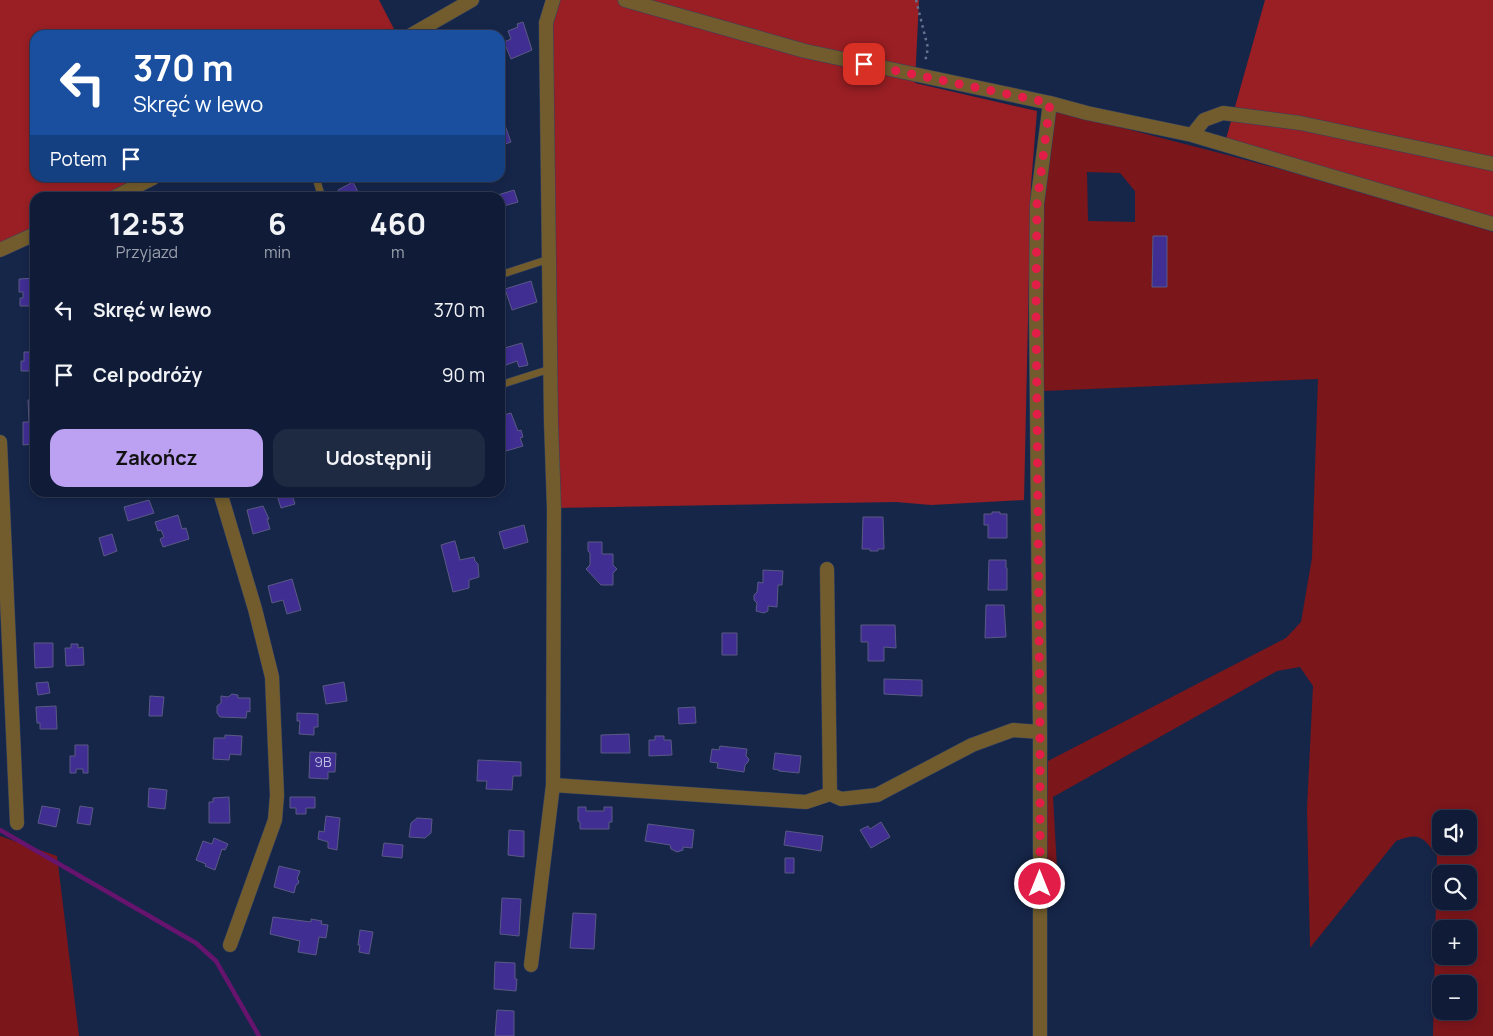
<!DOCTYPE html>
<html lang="pl">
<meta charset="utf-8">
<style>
body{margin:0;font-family:Manrope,sans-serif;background:#1e2942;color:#f1f3f6;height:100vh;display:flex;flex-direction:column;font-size:19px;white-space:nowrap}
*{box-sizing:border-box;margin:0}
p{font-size:16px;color:#9ca1ad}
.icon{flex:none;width:28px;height:28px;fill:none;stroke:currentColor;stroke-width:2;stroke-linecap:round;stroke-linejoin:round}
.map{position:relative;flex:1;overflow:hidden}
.side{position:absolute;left:30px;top:192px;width:475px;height:305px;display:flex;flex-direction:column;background:#101c37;border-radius:15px;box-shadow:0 2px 8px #0003,0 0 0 1px #303a52}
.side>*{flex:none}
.banner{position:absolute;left:30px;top:30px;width:475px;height:152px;border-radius:15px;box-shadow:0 2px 8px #0003,0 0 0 1px #303a52;background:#1a4fa0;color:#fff;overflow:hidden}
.controls{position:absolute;left:1432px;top:810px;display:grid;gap:10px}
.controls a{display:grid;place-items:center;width:45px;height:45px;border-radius:10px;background:#101c37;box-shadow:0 2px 8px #0003,0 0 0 1px #303a52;font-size:25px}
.pin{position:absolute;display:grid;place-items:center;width:42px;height:42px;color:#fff;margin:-21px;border-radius:10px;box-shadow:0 2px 8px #0006}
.me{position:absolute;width:55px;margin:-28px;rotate:0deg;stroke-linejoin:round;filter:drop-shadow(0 0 4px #0008)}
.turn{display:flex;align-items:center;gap:18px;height:105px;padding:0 20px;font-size:22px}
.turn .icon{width:65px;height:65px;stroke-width:2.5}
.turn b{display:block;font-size:35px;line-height:42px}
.then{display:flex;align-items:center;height:48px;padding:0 20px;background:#0003;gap:10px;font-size:19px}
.eta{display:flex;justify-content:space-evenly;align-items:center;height:85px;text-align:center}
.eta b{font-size:30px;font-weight:700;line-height:35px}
.cta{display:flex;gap:10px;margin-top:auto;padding:10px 20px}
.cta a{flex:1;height:58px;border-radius:15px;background:#bca0f2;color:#111;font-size:20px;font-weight:700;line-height:58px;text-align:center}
.cta a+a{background:#1e2942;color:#f1f3f6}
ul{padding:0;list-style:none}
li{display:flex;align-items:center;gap:15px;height:65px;padding:0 20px}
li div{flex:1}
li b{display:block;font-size:19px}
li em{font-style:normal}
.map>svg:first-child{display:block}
.green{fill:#7b161b;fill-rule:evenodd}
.forest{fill:#991f24}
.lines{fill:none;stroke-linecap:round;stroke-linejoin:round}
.stream{stroke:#67146f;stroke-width:4.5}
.building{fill:#402e93;stroke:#5a5984}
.service-casing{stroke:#334262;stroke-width:8}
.minor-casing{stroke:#334262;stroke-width:15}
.tertiary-casing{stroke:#334262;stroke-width:15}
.path{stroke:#66738e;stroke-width:2.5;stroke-dasharray:2.5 4;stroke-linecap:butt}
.service{stroke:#725c2d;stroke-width:7}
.minor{stroke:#725c2d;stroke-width:14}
.tertiary{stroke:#725c2d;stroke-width:14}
.route{stroke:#e11d48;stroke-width:9;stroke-dasharray:0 16.2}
.labels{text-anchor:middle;stroke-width:5;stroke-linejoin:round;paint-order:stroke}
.number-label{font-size:14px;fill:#bdbee2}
</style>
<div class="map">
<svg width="1493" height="1036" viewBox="0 0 1493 1036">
<rect width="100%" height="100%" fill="#162649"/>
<path class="green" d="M1055 110C1201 149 1349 184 1493 232V1036H1433L1437 856C1423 836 1419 832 1396 841L1310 948 1307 809 1313 686 1300 667 1277 671 1053 797 1058 885 1045 894 1048 761 1286 638 1301 622 1312 558 1318 379 1044 391 1042 226ZM1087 172 1120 173 1135 191V222L1088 221ZM1153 236H1167L1166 287H1152ZM1441 819H1469V846H1441ZM1441 874H1469V901H1441ZM1441 929H1469V956H1441ZM1441 984H1469V1011H1441Z
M0 836 57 856 79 1036H0Z"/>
<path class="forest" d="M0 0H379L395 31 389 35H35V178H151L113 197 35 198V234L0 250Z
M551 0H919L915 83 1037 111 1031 185 1024 500 931 505 896 502 554 508Z
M1265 0H1493V217L1226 139Z"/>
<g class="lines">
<path class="stream" d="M0 830 196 943 216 961 259 1036"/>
</g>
<path class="building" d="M523 22 532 50 511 59 504 42 511 39 508 31 518 27 517 24Z
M502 117 511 142 500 146V118Z
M353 182 361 198H342L338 190Z
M514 190 518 202 500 207V198H488Z
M1153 236H1167V287H1152Z
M35 278V302L30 303V306H20V298H23V292H19V279Z
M531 281 537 302 512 310 505 289Z
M522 343 528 365 519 367 517 361 506 365 501 349Z
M24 352H35V371H21V361H24Z
M28 400H35V446H31V444L23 445V422H29Z
M511 413 518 431 521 430 523 437 520 438 523 446 506 451 500 431V416Z
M276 492H291L295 504 281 508Z
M149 500 154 513 128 521 124 507Z
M263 506 269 519H267L270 529 253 534 247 510Z
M992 512H1000V514H1007V538H988V525H984V514H992Z
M178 515 182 529 186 528 189 539 163 547 160 539 164 537 161 530 158 531 155 522Z
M863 517H883L884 549H878V551H870V549H862Z
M524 525 528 542 504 549 499 532Z
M112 534 117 551 104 556 99 538Z
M454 541H455L460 560 474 557 475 561 478 564 479 577 469 580V588L453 592 441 545Z
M588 542H602V554H613V565L617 569 613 573V585H601L586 569 590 565V553L588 551Z
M989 560H1006V568H1007V590H988Z
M763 570 783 571 782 585H778L777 607 768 606V611L764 613 756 611 757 603 754 600V595L757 592 758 582 763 583Z
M292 579 301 610 287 614 283 600 272 603 268 586Z
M986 605H1004L1006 637 985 638Z
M861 625H895L896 648 884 647V661H868V642H861Z
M722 633H737V655H722Z
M34 643H53V667L35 668Z
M71 644H78V648L83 647 84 665 66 666 65 648H71Z
M884 679 922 680V696L884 694Z
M48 682 50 693 38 695 36 683Z
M344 682 347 701 326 704 323 686Z
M232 694 238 695V698H250V712L247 711 246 718 220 717 217 713V706L221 703V696L228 697Z
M150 696 164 697 162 716H149Z
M56 706 57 729H40V723H37L36 707Z
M695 707 696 723 679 724 678 708Z
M297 713 318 714V727H314V735L299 734 300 721H297Z
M629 734 630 753H601V735Z
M225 735 242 736 241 755 230 754 229 760 213 759 214 738H225Z
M655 736H664V740H671L672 755 649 756V740H655Z
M75 745H88V773H83V769H76V773H70V756H75Z
M720 746 747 749 746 756 749 759 748 762 745 765 744 772 717 768 718 763 710 762 712 749 719 750Z
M310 752 336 753 335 772H328V779L309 778Z
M775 753 801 756 799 773 779 771V770L773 769Z
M478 760 521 762V776H513L512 790 486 789 487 781H477Z
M149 788 167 790 165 809 148 807Z
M229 797 230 823H209V802H213V798Z
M290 797H315V808H306V814H296V808H290Z
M42 806 60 809 56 827 38 823Z
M80 806 93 808 90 825 77 823Z
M578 807H586V811H604V807H612V822H609V829H580V822L578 821Z
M326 816 340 818 337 850 328 848V842L318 839 319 831 324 832Z
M417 818 432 819 431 833 425 838 409 837 411 823Z
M881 822 890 837 871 848 860 830 868 826 870 829Z
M648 824 694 830 692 848 683 847V850L677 852 671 849 670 845 645 841Z
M509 830 524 831V857L508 855Z
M786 831 823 836 821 851 784 845Z
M214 838 228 844 225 850 222 849 215 870 205 866 206 864 196 860 203 841 212 844Z
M384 843 403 845 402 858 382 856Z
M785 858H794V873H785Z
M279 866 300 871 297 879 299 881 298 884 296 885 294 893 274 887Z
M502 898 521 899 519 936 500 934Z
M573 913 596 914 594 949 570 948Z
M273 917 311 922V919L322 921 321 924 328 925 326 938 319 937 316 955 298 952 300 941 270 934Z
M360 930 373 932 369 954 359 952 360 945H358Z
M495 962 515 963V979H517L516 991 494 989Z
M497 1010 514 1011V1036H495Z"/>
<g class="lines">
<g class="service-casing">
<path id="service" d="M316 178 322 198
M500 275 549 259
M500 385 550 369"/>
</g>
<g class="minor-casing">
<path id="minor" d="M625 0 805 51 1050 103 1087 113 1192 135 1493 224
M1192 135 1204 120 1223 113 1300 123 1493 164
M0 442 17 823
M220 492 255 609 272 677 277 795 275 820 230 945
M553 785 806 802 830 794 827 569
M830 794 841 799 877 795 972 745 1013 730 1040 732
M531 965 553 785 554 508 551 421 546 23 553 0
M1040 1036V732L1036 304 1037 204 1050 103"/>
</g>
<g class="tertiary-casing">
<path id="tertiary" d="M411 35 472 0
M113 198 153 178
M0 250 35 234"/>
</g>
<path class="path" d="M916 0 928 48 925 62"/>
<use href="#service" class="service"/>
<use href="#minor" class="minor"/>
<use href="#tertiary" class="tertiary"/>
</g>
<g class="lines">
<path class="route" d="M864 64 1050 103 1037 204 1036 304 1040 732V884"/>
</g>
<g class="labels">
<g class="number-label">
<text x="323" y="767">9B</text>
</g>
</g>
</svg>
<div class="controls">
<a><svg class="icon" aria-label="sound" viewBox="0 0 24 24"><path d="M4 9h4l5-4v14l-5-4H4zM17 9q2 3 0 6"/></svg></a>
<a><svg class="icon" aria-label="search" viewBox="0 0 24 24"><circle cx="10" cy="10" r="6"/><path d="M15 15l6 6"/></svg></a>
<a>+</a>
<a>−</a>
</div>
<div class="pin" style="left:864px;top:64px;background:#d93025"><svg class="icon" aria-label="arrive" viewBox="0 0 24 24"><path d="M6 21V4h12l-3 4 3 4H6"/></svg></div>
<svg class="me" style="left:1040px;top:884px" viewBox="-20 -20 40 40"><circle r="17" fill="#e11d48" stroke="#fff" stroke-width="3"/><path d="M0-11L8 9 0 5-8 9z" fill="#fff"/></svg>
<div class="banner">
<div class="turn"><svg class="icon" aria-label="left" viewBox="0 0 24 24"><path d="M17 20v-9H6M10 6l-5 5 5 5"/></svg><div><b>370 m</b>Skręć w lewo</div></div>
<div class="then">Potem<svg class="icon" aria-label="arrive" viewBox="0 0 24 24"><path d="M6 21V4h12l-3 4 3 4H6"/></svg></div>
</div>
<section class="side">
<div class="eta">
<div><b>12:53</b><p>Przyjazd</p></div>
<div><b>6</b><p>min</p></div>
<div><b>460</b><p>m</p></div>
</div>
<ul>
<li><svg class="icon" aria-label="left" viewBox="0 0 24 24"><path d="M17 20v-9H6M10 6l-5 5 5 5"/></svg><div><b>Skręć w lewo</b></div><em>370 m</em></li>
<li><svg class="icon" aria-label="arrive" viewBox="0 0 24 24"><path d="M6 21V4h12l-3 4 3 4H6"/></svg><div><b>Cel podróży</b></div><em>90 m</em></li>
</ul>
<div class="cta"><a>Zakończ</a><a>Udostępnij</a></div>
</section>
</div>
